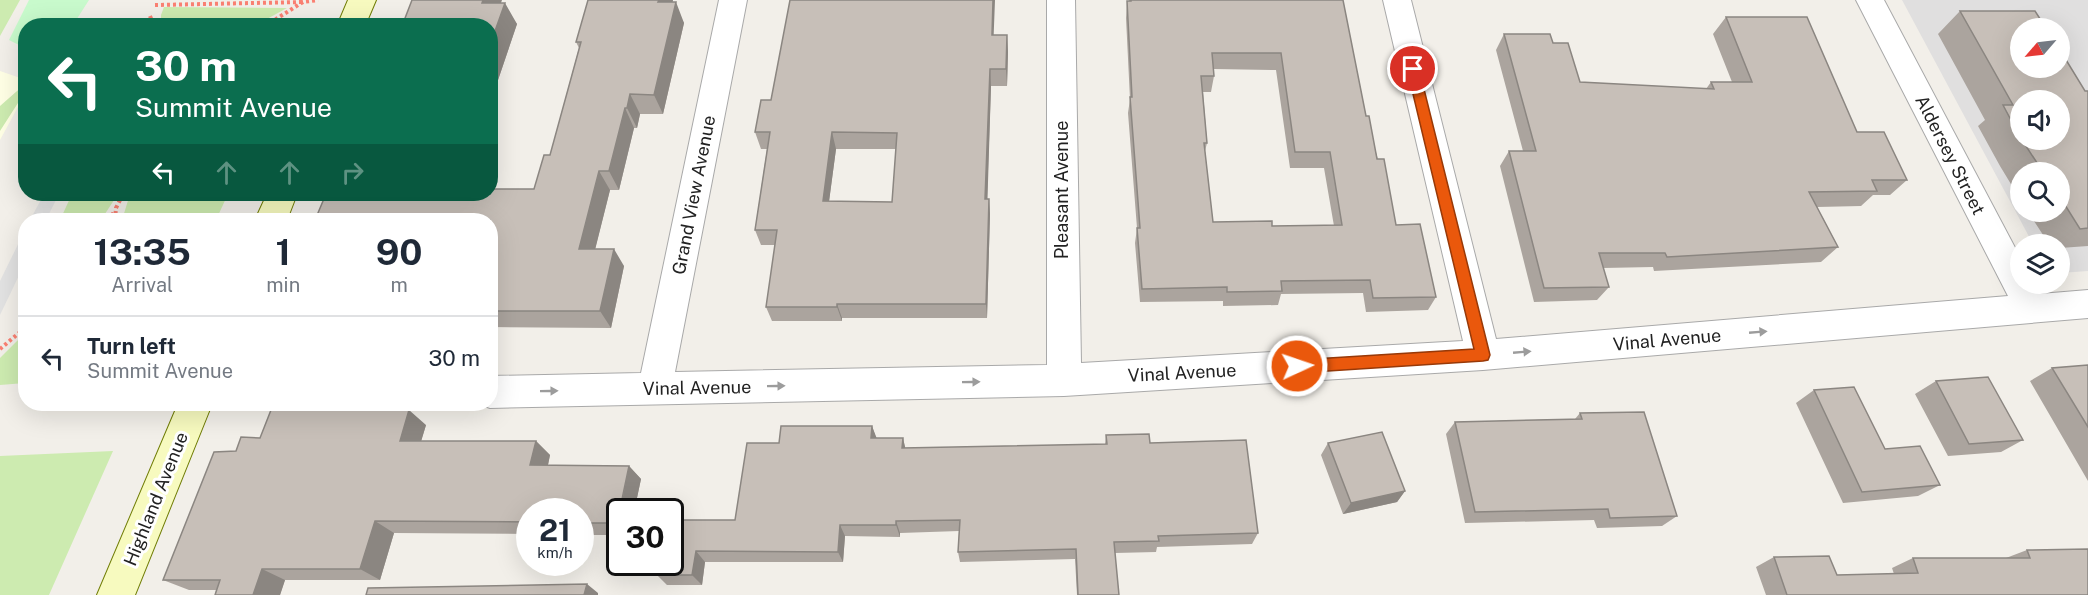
<!DOCTYPE html>
<style>
body{margin:0;font-family:"Public Sans",sans-serif;background:#f2f2f3;color:#1f2937;height:100vh;display:flex;flex-direction:column;font-size:22px;white-space:nowrap}
*{box-sizing:border-box;margin:0}
p{font-size:20px;color:#747a83}
.icon{flex:none;width:33px;height:33px;fill:none;stroke:currentColor;stroke-width:2;stroke-linecap:round;stroke-linejoin:round}
.map{position:relative;flex:1;overflow:hidden}
.details{position:absolute;left:18px;top:213px;width:480px;height:198px;display:flex;flex-direction:column;background:#fff;border-radius:24px;box-shadow:0 6px 24px #0002}
.details>*{flex:none}
.top-card{position:absolute;left:18px;top:18px;width:480px;height:183px;border-radius:24px;box-shadow:0 6px 24px #0002;background:#0b6e4f;color:#fff;overflow:hidden}
.needle{width:39px;rotate:242deg}
.fabs{position:absolute;left:2010px;top:18px;display:grid;gap:12px}
.fabs a{display:grid;place-items:center;width:60px;height:60px;border-radius:50%;background:#fff;box-shadow:0 6px 24px #0002;font-size:30px}
.speed{position:absolute;left:516px;top:498px;display:flex;gap:12px;font-size:30px;font-weight:700;text-align:center}
.speed>*{display:grid;place-content:center;width:78px;height:78px;border-radius:50%;background:#fff;box-shadow:0 6px 24px #0002;line-height:1}
.speed small{font-size:15px;font-weight:400}
.speed .limit{border:3px solid #111;border-radius:9px;background:#fff;color:#111}
.pin{position:absolute;display:grid;place-items:center;width:51px;height:51px;color:#fff;margin:-26px;border:3px solid #fff;border-radius:50%;box-shadow:0 2px 6px #0007}
.me{position:absolute;width:66px;margin:-33px;rotate:87deg;stroke-linejoin:round;filter:drop-shadow(0 0 4px #0008)}
.turn{display:flex;align-items:center;gap:21px;height:126px;padding:0 18px;font-size:27px}
.turn .icon{width:78px;height:78px;stroke-width:2.5}
.turn b{display:block;font-size:42px;line-height:51px}
.lanes{display:flex;align-items:center;height:57px;padding:0 18px;background:#0003;justify-content:center;gap:30px;direction:ltr}
.lanes .off{opacity:.35}
.eta{display:flex;justify-content:space-evenly;align-items:center;height:102px;text-align:center}
.eta b{font-size:36px;font-weight:700;line-height:42px}
ul{padding:0;list-style:none}
li{display:flex;align-items:center;gap:18px;height:84px;padding:0 18px;border-top:2px solid #e0e1e3}
li div{flex:1}
li b{display:block;font-size:22px}
li em{font-style:normal}
.map>svg:first-child{display:block}
.residential{fill:#e0dfdf;fill-rule:evenodd}
.education{fill:#ffffe5}
.grass{fill:#cdebb0}
.park{fill:#c8facc}
.parking{fill:#e2e2e2}
.lines{fill:none;stroke-linecap:round;stroke-linejoin:round}
.minor-casing{stroke:#a9a9a9;stroke-width:2}
.secondary-casing{stroke:#707d05;stroke-width:2}
.path{stroke:#fa8072;stroke-width:4;stroke-dasharray:3 3;stroke-linecap:butt}
.minor{fill:#fff;fill-rule:evenodd}
.secondary{fill:#f7fabf;fill-rule:evenodd}
.wall{fill:#aba49e;fill-rule:evenodd}
.shaded-wall{fill:#8b8681}
.building{fill:#c7bfb8;stroke:#8b8681;stroke-width:1.5;fill-rule:evenodd}
.oneway{fill:#9c9c9c}
.route{fill:#ea580c;stroke:#983908;stroke-width:1.5}
.labels{text-anchor:middle;stroke-width:6;stroke-linejoin:round;paint-order:stroke}
.street-label{font-size:18px;fill:#222;stroke:#fff}
</style>
<div class="map">
<svg width="2088" height="595" viewBox="0 0 2088 595">
<rect width="100%" height="100%" fill="#f2efe9"/>
<path class="residential" d="M1902 0H2088V271L2060 273V244H2033ZM2020 28H2060V68H2020ZM2020 100H2060V140H2020ZM2020 172H2060V212H2020Z"/>
<path class="education" d="M0 71 26 80 25 94 0 140Z"/>
<path class="grass" d="M0 0H20L0 36Z
M164 7 287 8 256 25H161V15Z
M25 84V92L0 131V106Z
M72 194H118L101 220H60Z
M130 194H228L216 220H122Z
M25 333V383L0 385V358Z
M113 451 49 595H0V456Z"/>
<path class="park" d="M29 0H89L73 25 26 26 25 48 9 40Z"/>
<path class="parking" d="M44 194H59L46 220H30Z
M25 230V263L0 315V281Z"/>
<g class="lines">
<g class="minor-casing">
<path id="minor" d="M719 0H747L675 372 1047 365V0H1075L1081 363 1463 341 1383 0H1411L1496 339 2008 296 1856 0H1884L2020 257V284H2035L2040 294 2088 290V318L1483 370 1064 396 490 408 479 404H490V376L641 373Z"/>
</g>
<g class="secondary-casing">
<path id="secondary" d="M348 0H376L365 26H337Z
M267 194H297L287 220H255Z
M178 404H212L135 595H97Z"/>
</g>
<path class="path" d="M155 5 303 2
M150 16 154 26
M265 26 303 2 318 0
M108 220 115 211
M115 220 116 208 123 194
M0 349 26 327"/>
<use href="#minor" class="minor"/>
<use href="#secondary" class="secondary"/>
</g>
<path class="wall" d="M588 0H673L672 2 684 23 663 114H640L637 128H634L619 190H610L595 249 624 266 611 328 490 327V220L534 189 550 155 579 48 576 42Z
M1129 0H1343L1366 116 1396 225 1436 297 1428 310 1366 312 1363 293 1281 294 1278 305 1223 306V301L1140 302 1135 243 1137 228 1128 113 1130 99 1126 18 1127 1H1129ZM1214 69 1276 70 1290 168H1324L1334 226H1272L1213 222 1205 151 1207 143 1203 92H1211L1214 76Z
M501 3 517 24 497 83H490V26Z
M1960 11 2085 91H2088V246L2060 248V244H2049L2028 212H2060V172H2020V199L2000 166 1978 126 1985 120 1938 34ZM2020 100 2060 140H2020Z
M1726 17 1857 132 1907 180 1890 195H1873L1861 206 1817 207 1838 247 1821 262 1654 271 1653 267 1603 268 1609 287 1597 300 1534 302 1500 166 1509 151H1523L1496 50 1504 34 1553 43 1580 82 1706 89 1711 82H1732L1713 34Z
M994 35H1007L1008 52 1007 86H991L987 199H989L990 214 987 318H842V321H772L766 307 775 245H761L755 230 767 149H761L755 132 771 100ZM836 149H896L892 202 829 201Z
M2088 365V481L2030 381 2052 368Z
M1936 381 2023 440 2001 452 1948 456 1915 394Z
M1814 390 1885 449 1940 485 1918 496 1843 503 1796 403Z
M1580 413 1677 516 1662 526 1597 528 1594 520 1465 523 1446 434 1455 422 1575 419Z
M426 425 421 441H536L550 455 548 465 629 466 641 479 634 512H620V535H580V512H530V534L394 533 380 580H285L280 595H215L216 590H189L163 580 236 451Z
M872 426 876 438H903L905 448 1105 444 1106 435 1150 443 1258 533 1252 544 1157 547 1156 552 1115 553 1119 595H1077L1075 559 960 562 958 552 959 531 900 533V537L845 536 843 562H705L702 585H667L657 575 735 520 779 443Z
M1328 443 1405 491 1397 502 1343 514 1321 455Z
M2027 550 2088 595H1766L1756 567 1774 557 1837 575 1894 574 1892 568 1913 558H2006Z"/>
<path class="shaded-wall" d="M483 0H502L494 23 482 3Z
M659 0H673L667 23 658 2Z
M993 0H995L993 52 992 35Z
M676 2 684 23 663 114 654 95Z
M505 3 517 24 497 83 490 72V45Z
M1007 35 1008 52 1007 86 1006 69Z
M990 69 991 86 987 214 985 199Z
M630 94 640 114 637 128 627 108Z
M625 108 634 128 619 190 609 171Z
M832 132 836 149 827 217 823 201Z
M599 171 610 190 591 266 579 249Z
M989 199 990 214 987 318 986 304Z
M614 249 624 266 611 328 600 311Z
M837 304 842 318V321L837 307Z
M409 410 426 425 417 455 400 441Z
M872 426 877 439 871 438Z
M903 438 906 451 902 448Z
M536 441 550 455 545 479 530 465Z
M629 466 641 479 634 512H620Z
M1405 491 1397 502 1343 514 1351 503Z
M375 521 394 533 380 580 360 569Z
M896 521 900 533V537L896 525Z
M840 525 845 536 843 562 838 552Z
M696 551 705 562 702 585 692 575Z
M262 569 285 580 280 595H253Z
M587 584 598 593V595H584Z"/>
<path class="building" d="M412 0H483L482 3H505L490 45V26H402Z
M588 0H659L658 2H676L654 95 630 94 627 108H625L609 171H599L579 249H614L600 311H490V220H315L326 194H490V189H534L544 155H550L581 42H576Z
M790 0H993L992 35H1007L1006 69H990L985 199H989L986 304H837V307H766L777 230H755L770 132H755L761 100H771ZM832 132 897 133 892 202 823 201Z
M1131 0H1343L1366 116H1369L1377 159H1384L1396 225 1420 224 1436 297 1373 298 1370 280 1281 281 1282 291 1227 292V287L1142 289 1137 228H1140L1130 97H1132L1127 1H1131ZM1212 53H1281L1295 152H1330L1342 225 1272 226V221L1213 222 1204 143H1207L1201 76H1214Z
M1960 11H2035L2046 28H2020V68H2060V50L2085 91H2088V228L2080 229 2060 197V172H2043L2022 140H2060V100H2020V137L2003 105H2013Z
M1726 17H1807L1857 132H1884L1907 180H1872L1877 191 1809 192 1838 247 1667 257 1665 253H1599L1609 287 1544 288 1509 151H1536L1504 34H1550L1553 43H1568L1580 82 1714 89 1711 82H1752Z
M2088 365V427L2052 368Z
M1988 377 2023 440 1969 444 1936 381Z
M1854 387 1885 449 1920 446 1940 485 1862 492 1814 390Z
M271 410H409L400 441H536L530 465 629 466 617 523H580V512H530V522L375 521 360 569H262L253 595H215L220 580H163L214 452 236 451 241 437 260 438Z
M1644 412 1677 516 1610 518 1608 509 1475 512 1455 422 1582 419 1580 413Z
M781 426H872L871 438H903L902 448 1107 444 1106 435 1149 434 1150 443 1246 440 1258 533 1158 536 1159 541 1114 542 1119 595H1078L1076 549 958 552 960 520 896 521V525H840L838 552 696 551 692 575H657V562H670V520H735L747 443H779Z
M1382 432 1405 491 1351 503 1328 443Z
M2088 549V595H1787L1774 557 1829 556 1837 575 1918 573 1913 558H2030L2027 550Z
M587 584 584 595H366L368 588Z"/>
<defs><path id="oneway-solid" d="M-6-.8H1V-3.2L6.5 0L1 3.2V.8H-6Z" transform="scale(1.5)"/></defs>
<g class="oneway">
<use href="#oneway-solid" transform="translate(1758 332) rotate(-5)"/>
<use href="#oneway-solid" transform="translate(1522 352) rotate(-5)"/>
<use href="#oneway-solid" transform="translate(971 382) rotate(-1)"/>
<use href="#oneway-solid" transform="translate(776 386) rotate(-1)"/>
<use href="#oneway-solid" transform="translate(549 391) rotate(-1)"/>
</g>
<path class="route" d="M1413 64 1419 69 1490 355 1488 360 1483 361 1297 373 1292 371 1290 366 1292 362 1297 360 1474 349 1407 69Z"/>
<g class="labels">
<g class="street-label">
<text transform="translate(1950 155) rotate(63)" y="6">Aldersey Street</text>
<text transform="translate(1062 190) rotate(-90)" y="6">Pleasant Avenue</text>
<text transform="translate(694 195) rotate(-79)" y="6">Grand View Avenue</text>
<text transform="translate(1667 340) rotate(-5)" y="6">Vinal Avenue</text>
<text transform="translate(1182 373) rotate(-3)" y="6">Vinal Avenue</text>
<text transform="translate(697 388) rotate(-1)" y="6">Vinal Avenue</text>
<text transform="translate(156 499) rotate(-68)" y="6">Highland Avenue</text>
</g>
</g>
</svg>
<div class="fabs">
<a><svg class="needle" viewBox="-14 -14 28 28"><path d="M0-13l5 13h-10z" fill="#e53935"/><path d="M0 13l5-13h-10z" fill="#747a83"/></svg></a>
<a><svg class="icon" aria-label="sound" viewBox="0 0 24 24"><path d="M4 9h4l5-4v14l-5-4H4zM17 9q2 3 0 6"/></svg></a>
<a><svg class="icon" aria-label="search" viewBox="0 0 24 24"><circle cx="10" cy="10" r="6"/><path d="M15 15l6 6"/></svg></a>
<a><svg class="icon" aria-label="layers" viewBox="0 0 24 24"><path d="M12 4l9 5-9 5-9-5zM3 14l9 5 9-5"/></svg></a>
</div>
<div class="speed"><div>21<small>km/h</small></div><div class="limit">30</div></div>
<div class="pin" style="left:1413px;top:69px;background:#d93025"><svg class="icon" aria-label="arrive" viewBox="0 0 24 24"><path d="M6 21V4h12l-3 4 3 4H6"/></svg></div>
<svg class="me" style="left:1297px;top:366px" viewBox="-20 -20 40 40"><circle r="17" fill="#ea580c" stroke="#fff" stroke-width="3"/><path d="M0-11L8 9 0 5-8 9z" fill="#fff"/></svg>
<div class="top-card">
<div class="turn"><svg class="icon" aria-label="left" viewBox="0 0 24 24"><path d="M17 20v-9H6M10 6l-5 5 5 5"/></svg><div><b>30 m</b>Summit Avenue</div></div>
<div class="lanes"><svg class="icon" aria-label="left" viewBox="0 0 24 24"><path d="M17 20v-9H6M10 6l-5 5 5 5"/></svg><svg class="icon off" aria-label="ahead" viewBox="0 0 24 24"><path d="M12 20V5M6 11l6-6 6 6"/></svg><svg class="icon off" aria-label="ahead" viewBox="0 0 24 24"><path d="M12 20V5M6 11l6-6 6 6"/></svg><svg class="icon off" aria-label="right" viewBox="0 0 24 24"><path d="M7 20v-9h11M14 6l5 5-5 5"/></svg></div>
</div>
<section class="details">
<div class="eta">
<div><b>13:35</b><p>Arrival</p></div>
<div><b>1</b><p>min</p></div>
<div><b>90</b><p>m</p></div>
</div>
<ul>
<li><svg class="icon" aria-label="left" viewBox="0 0 24 24"><path d="M17 20v-9H6M10 6l-5 5 5 5"/></svg><div><b>Turn left</b><p>Summit Avenue</p></div><em>30 m</em></li>
</ul>
</section>
</div>
